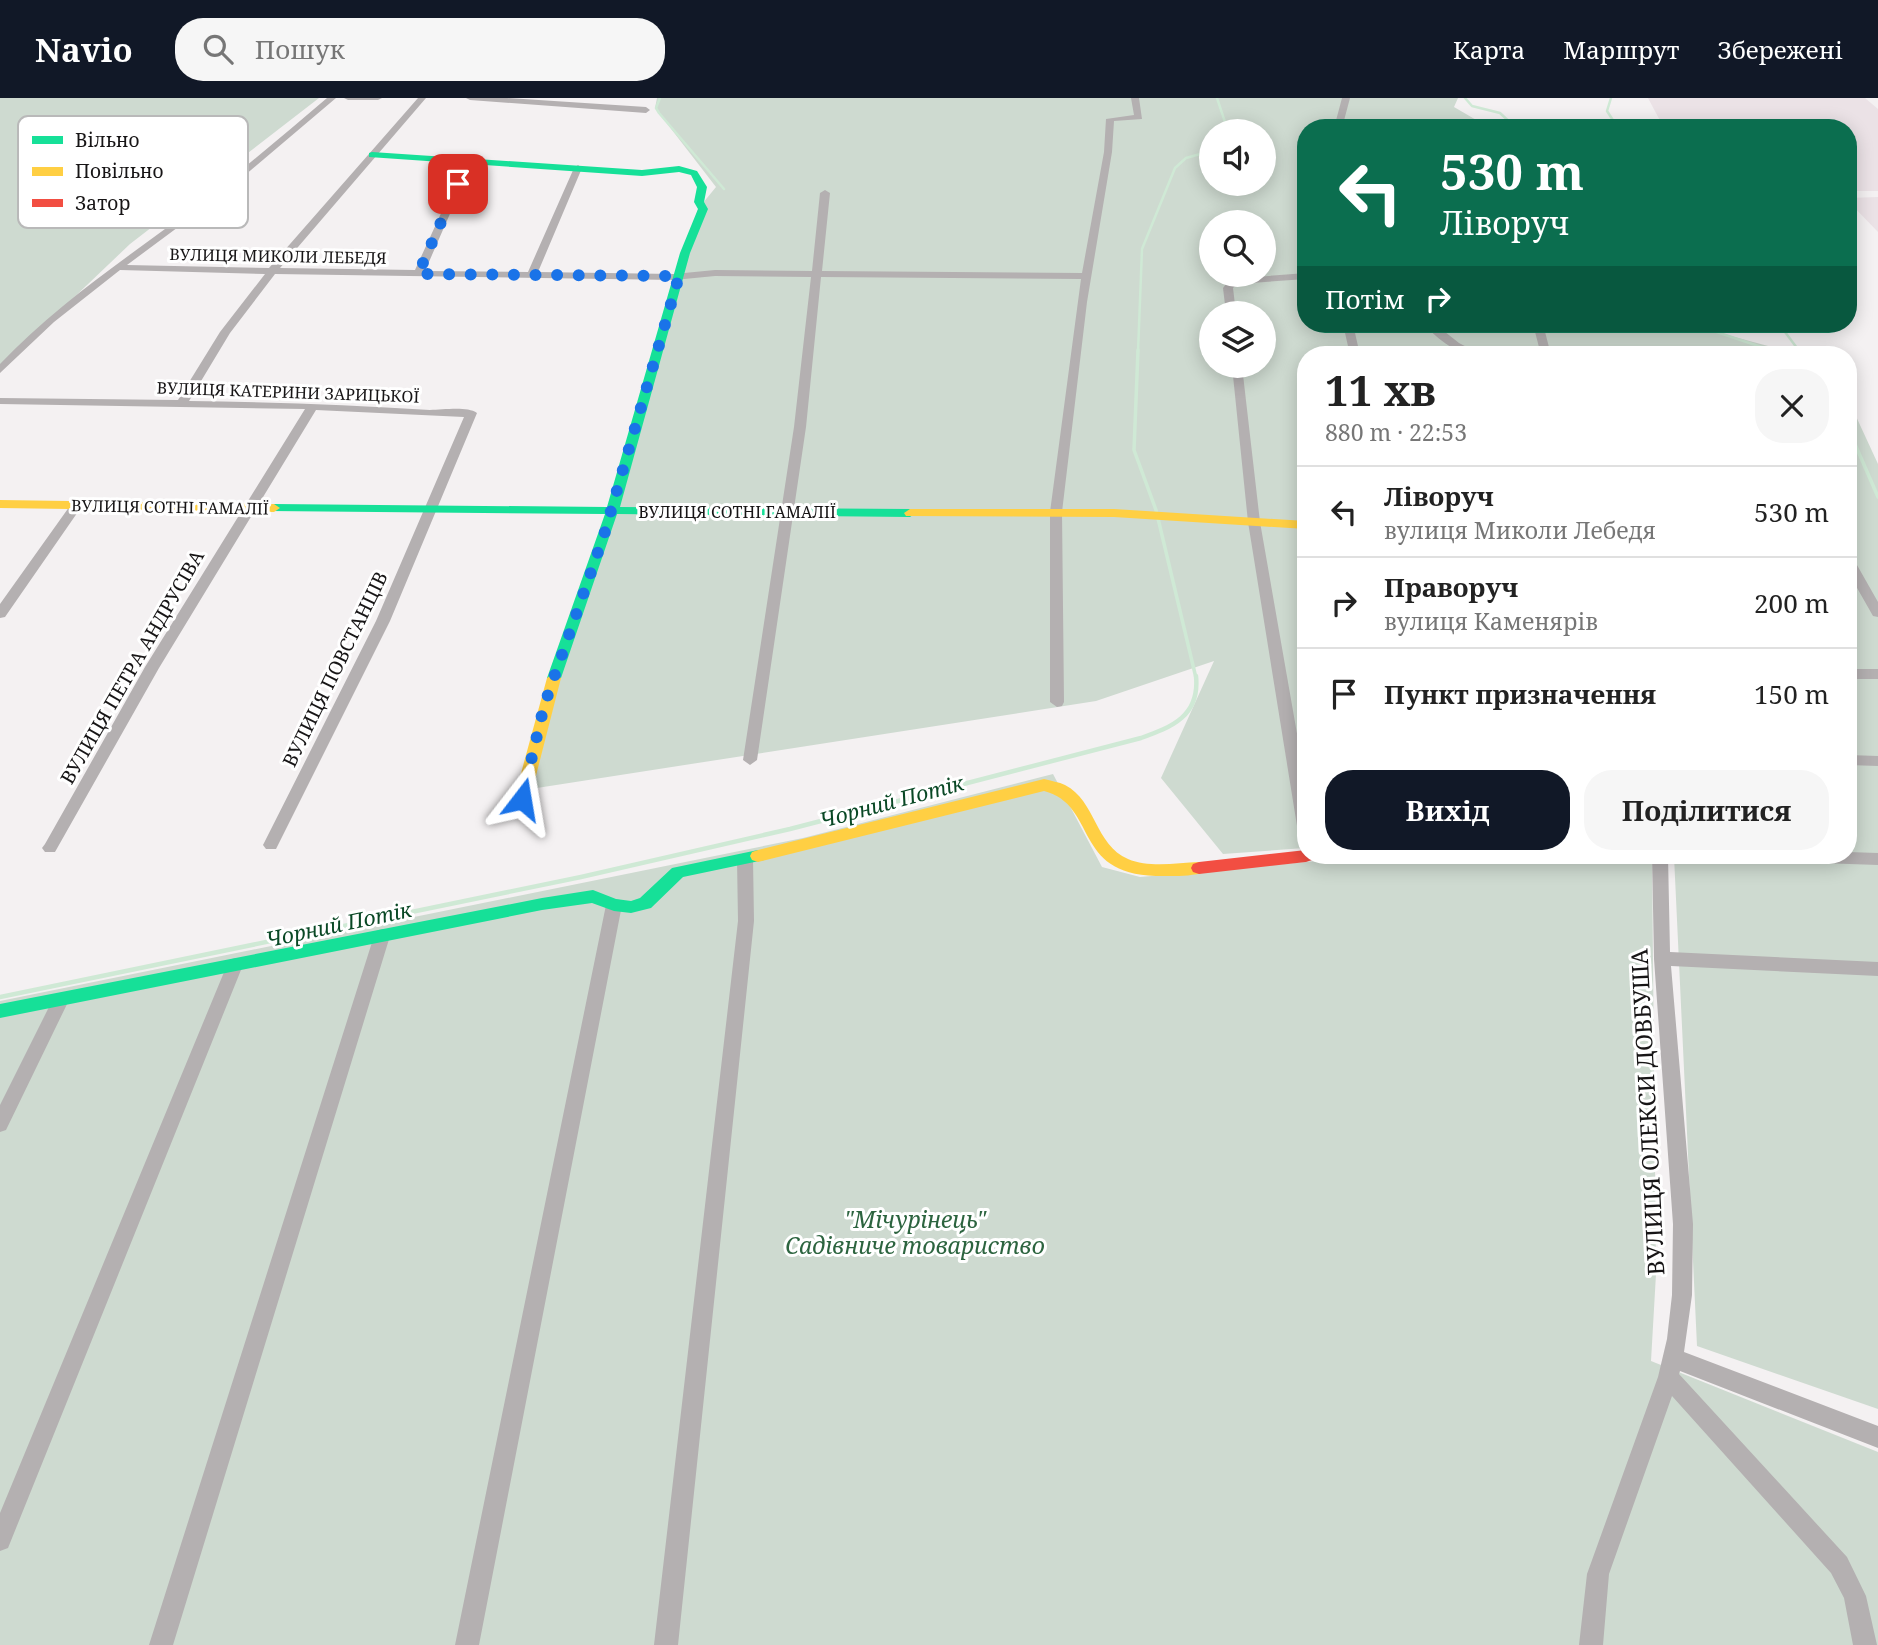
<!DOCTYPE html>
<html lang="uk">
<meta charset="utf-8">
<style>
body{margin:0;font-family:"Noto Serif",serif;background:#f6f6f6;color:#222;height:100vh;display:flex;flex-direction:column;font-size:26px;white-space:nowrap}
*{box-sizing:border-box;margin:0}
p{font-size:23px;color:#767676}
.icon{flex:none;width:38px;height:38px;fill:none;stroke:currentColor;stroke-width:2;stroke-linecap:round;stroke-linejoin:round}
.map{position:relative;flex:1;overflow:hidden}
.sheet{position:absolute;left:1297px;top:248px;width:560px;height:518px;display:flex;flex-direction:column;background:#fff;border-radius:28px;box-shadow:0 4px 18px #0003}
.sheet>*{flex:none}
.hud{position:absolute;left:1297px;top:21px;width:560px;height:214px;border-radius:28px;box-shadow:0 4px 18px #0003;background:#0b6e4f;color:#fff;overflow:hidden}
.controls{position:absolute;left:1199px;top:21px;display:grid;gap:14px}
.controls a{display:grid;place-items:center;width:77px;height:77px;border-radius:50%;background:#fff;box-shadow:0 4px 18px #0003;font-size:35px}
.pin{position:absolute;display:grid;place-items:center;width:60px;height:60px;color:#fff;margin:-30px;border-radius:14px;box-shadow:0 4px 10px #0006}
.me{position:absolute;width:77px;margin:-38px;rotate:14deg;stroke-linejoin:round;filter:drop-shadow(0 0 5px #0008)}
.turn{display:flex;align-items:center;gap:24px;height:147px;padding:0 28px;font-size:32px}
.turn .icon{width:91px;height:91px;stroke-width:2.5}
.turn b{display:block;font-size:49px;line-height:60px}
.then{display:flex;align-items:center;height:66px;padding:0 28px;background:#0003;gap:14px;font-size:26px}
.round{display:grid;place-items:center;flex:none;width:74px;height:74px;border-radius:28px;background:#f6f6f6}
.head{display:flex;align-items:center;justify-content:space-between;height:119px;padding:0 28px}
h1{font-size:42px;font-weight:700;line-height:52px}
.primary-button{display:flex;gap:14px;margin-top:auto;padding:14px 28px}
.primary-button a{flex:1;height:80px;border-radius:28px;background:#111827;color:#fff;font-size:28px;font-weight:700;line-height:80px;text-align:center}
.primary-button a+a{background:#f6f6f6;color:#222}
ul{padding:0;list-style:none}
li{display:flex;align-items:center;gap:21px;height:91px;padding:0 28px;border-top:2px solid #e0e0e0}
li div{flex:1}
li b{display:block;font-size:26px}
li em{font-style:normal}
header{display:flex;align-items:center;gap:42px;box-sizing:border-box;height:98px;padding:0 35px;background:#111827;color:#fff}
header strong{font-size:33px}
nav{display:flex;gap:38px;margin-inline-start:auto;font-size:24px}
.search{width:490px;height:63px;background:#f6f6f6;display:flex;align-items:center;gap:18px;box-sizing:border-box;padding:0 24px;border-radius:28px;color:#767676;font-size:26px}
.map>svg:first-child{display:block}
.built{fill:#ebe2e6}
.green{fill:#cedad0;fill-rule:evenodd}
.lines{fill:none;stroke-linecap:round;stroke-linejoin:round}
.stream-far2{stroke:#cfe9d5;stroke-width:2.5}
.stream-far1{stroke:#cfe9d5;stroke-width:3.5}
.stream{stroke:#cfe9d5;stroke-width:4.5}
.street{fill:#b4b0b1;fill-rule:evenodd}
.fast{fill:#16e098;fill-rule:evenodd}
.slow{fill:#ffcf43;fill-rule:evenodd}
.jam{fill:#f24e42;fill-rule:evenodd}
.route{stroke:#1a73e8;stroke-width:12;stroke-dasharray:0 21.6}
.labels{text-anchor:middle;stroke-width:6;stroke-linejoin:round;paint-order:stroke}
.far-street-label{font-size:16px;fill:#171516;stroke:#fff}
.street-label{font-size:19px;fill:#171516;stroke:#fff}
.water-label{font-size:21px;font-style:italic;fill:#094825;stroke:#fff}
.near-street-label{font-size:23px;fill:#171516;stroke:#fff}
.near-park-label{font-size:23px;font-style:italic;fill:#2c643f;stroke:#fff}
.key{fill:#fff;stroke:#b9b9b9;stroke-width:2}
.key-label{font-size:19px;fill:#171516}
</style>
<header>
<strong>Navio</strong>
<div class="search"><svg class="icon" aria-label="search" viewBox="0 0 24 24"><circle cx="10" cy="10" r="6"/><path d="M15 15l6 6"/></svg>Пошук</div>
<nav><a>Карта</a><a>Маршрут</a><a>Збережені</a></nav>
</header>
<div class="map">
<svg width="1878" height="1547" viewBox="0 0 1878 1547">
<rect width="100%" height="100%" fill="#f4f1f2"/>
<path class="built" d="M1648 0H1865L1878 11V93H1848V30H1664Z
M1878 99V134L1848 103V100Z"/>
<path class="green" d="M0 0H319L130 146 0 270Z
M657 0H1458L1454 9 1490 30H1306V226H1687L1801 257H1306L1305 750 1223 756 1161 680 1214 563 1096 603 524 692 698 111 716 89 655 10ZM1211 33H1264V86H1211ZM1211 124H1264V177H1211ZM1211 215H1264V268H1211Z
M1848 301 1878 366V1311L1697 1248 1674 758H1848Z
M1053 676 1102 769 1140 779 1374 758H1652L1656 1176 1651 1263 1878 1354V1547H0V903L803 740Z"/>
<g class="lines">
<path class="stream-far2" d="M660 0 656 10 659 15 724 91
M1217 0 1228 33
M1465 0 1472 8 1500 15 1516 30
M1611 0 1607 13 1618 30
M1693 226 1776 254
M1779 226 1800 254
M1138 254 1142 151 1175 70 1186 60 1211 53"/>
<path class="stream-far1" d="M1138 252 1134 352 1156 412 1196 580
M1771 252 1787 257
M1799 252 1803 257
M1848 330 1878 399"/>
<path class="stream" d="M0 899 581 779 790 731 1141 640C1172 629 1200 618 1196 578"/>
<path class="street" d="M327 0H336L224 95 127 167 269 170 418 0H426L280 170 415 172 465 63 469 60 473 63 425 173 528 174 574 70 578 67 582 70 538 174 674 176 715 172 812 173 820 95 825 92 830 95 822 173 1082 175 1104 54 1106 21 1134 17 1131 0H1139L1142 21 1114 23 1112 54 1087 204 1062 414 1064 604 1062 608 1057 609 1050 604V414L1081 181 821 179 806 329 757 662 750 667 743 662 794 329 811 179 715 178 674 182 275 176 230 235 189 303C270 304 350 307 430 312 443 312 467 308 477 315L390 523 276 751H266L263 747 376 523 464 319 316 312 159 570 55 754H45L42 750 45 746 145 569 305 311 0 306V300L178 302 220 234 265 176 120 172 54 224 0 275V266C57 206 125 161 191 112 238 76 282 38 327 0Z
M344 0H382L378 2H348Z
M466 0H507L646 9 650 12 646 15 470 2Z
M1342 0H1350L1342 30H1334Z
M1306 175V181L1237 186 1233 190 1236 215H1226L1223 190 1230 181Z
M1343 226H1353L1360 257H1350Z
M1424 226H1435L1459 245 1482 257C1459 258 1439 243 1424 226Z
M1533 226H1543L1551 257H1541Z
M1232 268H1242L1260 424 1306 687V740L1298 734 1248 424Z
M76 404 82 408 5 519 0 520V506L72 405Z
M1848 459 1853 460 1878 504V519L1873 518 1848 474Z
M1848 571H1878V581H1848Z
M1848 657 1878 658V668L1848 667Z
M1848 754 1878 755V767L1792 764 1786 762 1784 758H1848Z
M745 755 751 757 753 761 754 823 678 1547H654L738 823 737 761 739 757Z
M1652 758H1668L1670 854 1878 864V878L1671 868 1693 1126 1692 1197 1684 1254 1878 1328V1350L1680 1273 1679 1276 1847 1459 1866 1498 1877 1547H1853L1844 1500 1831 1475 1672 1298 1609 1476 1603 1547H1579L1587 1476 1658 1279 1667 1241 1672 1197 1673 1126 1654 861Z
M614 801 620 802 622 807 479 1547H455L606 807 608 802Z
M382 831 388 833 390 838 173 1547H149L374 838 376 833Z
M235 860 241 862 243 867 8 1450 0 1453V1415L227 867 229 862Z
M61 895 67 897 69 902 6 1032 0 1034V1007L55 897Z"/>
<path class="fast" d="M372 54 642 72 679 68 697 73 707 89 704 104 708 111 690 155 620 409 910 411 916 415 910 419 617 416 561 580 554 585 547 580 605 416 270 413V407L274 406 607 409 680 155 698 111 694 104 697 89 691 77 679 74 642 78 369 59V55Z
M758 752 764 754 766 758 764 762 683 779 651 810 631 815 614 813 592 805 542 812 0 920V906L542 800 593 792 616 801 631 803 640 800 672 770Z"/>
<path class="slow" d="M0 402 274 406 280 410 274 414 0 410Z
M910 411H1114L1306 423V431L1114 419 906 418 904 415Z
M554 575 561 580 530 701 522 707 514 701 547 580Z
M1044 681C1051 683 1059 684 1065 687 1096 703 1095 747 1128 761 1149 770 1177 765 1199 764L1205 766 1207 770 1205 774C1190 779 1172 778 1156 778 1072 776 1098 707 1044 693L758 764 752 762 750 758 752 754 758 752Z"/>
<path class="jam" d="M1306 752V758H1314L1312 762 1306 764 1199 776 1193 774 1191 770 1193 766 1199 764Z"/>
</g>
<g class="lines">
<path class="route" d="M458 86 418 176 679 178 604 437 544 608 522 701"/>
</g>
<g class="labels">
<g class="far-street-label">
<text transform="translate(278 158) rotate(1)" y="6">ВУЛИЦЯ МИКОЛИ ЛЕБЕДЯ</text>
<text transform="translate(288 294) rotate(2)" y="6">ВУЛИЦЯ КАТЕРИНИ ЗАРИЦЬКОЇ</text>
<text transform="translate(170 409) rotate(1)" y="6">ВУЛИЦЯ СОТНІ ГАМАЛІЇ</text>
<text x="737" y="420">ВУЛИЦЯ СОТНІ ГАМАЛІЇ</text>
</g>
<g class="street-label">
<text transform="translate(132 569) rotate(-60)" y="7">ВУЛИЦЯ ПЕТРА АНДРУСІВА</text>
<text transform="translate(335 571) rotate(-64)" y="7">ВУЛИЦЯ ПОВСТАНЦІВ</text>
</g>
<g class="water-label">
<text transform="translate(892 704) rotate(-15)" y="7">Чорний Потік</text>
<text transform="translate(339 827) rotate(-12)" y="7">Чорний Потік</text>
</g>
<g class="near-street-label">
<text transform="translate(1648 1014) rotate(-93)" y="8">ВУЛИЦЯ ОЛЕКСИ ДОВБУША</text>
</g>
<g class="near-park-label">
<text x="915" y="1130">"Мічурінець"<tspan x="915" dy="26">Садівниче товариство</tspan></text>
</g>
</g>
<rect x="18" y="18" width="230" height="112" rx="10" class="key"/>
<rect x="32" y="38" width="31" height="8" fill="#16e098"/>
<rect x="32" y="69" width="31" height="9" fill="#ffcf43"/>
<rect x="32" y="101" width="31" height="8" fill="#f24e42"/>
<g class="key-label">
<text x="75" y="49">Вільно</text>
<text x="75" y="80">Повільно</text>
<text x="75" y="112">Затор</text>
</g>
</svg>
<div class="controls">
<a><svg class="icon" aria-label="sound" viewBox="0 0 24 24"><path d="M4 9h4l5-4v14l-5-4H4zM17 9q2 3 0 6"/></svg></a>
<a><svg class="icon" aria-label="search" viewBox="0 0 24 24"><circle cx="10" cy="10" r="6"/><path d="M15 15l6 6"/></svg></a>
<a><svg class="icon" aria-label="layers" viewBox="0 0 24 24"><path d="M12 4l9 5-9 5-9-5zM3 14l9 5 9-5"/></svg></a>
</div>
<div class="pin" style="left:458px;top:86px;background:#d93025"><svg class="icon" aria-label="arrive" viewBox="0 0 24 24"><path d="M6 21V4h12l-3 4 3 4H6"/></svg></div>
<svg class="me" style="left:522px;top:701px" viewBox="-20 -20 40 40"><path d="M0-17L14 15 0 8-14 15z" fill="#1a73e8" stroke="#fff" stroke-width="4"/></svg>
<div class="hud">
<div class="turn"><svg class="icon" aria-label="left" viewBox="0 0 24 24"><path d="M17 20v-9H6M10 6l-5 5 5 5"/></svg><div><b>530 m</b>Ліворуч</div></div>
<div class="then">Потім<svg class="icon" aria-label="right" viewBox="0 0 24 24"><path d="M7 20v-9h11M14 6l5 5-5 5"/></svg></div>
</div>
<section class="sheet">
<div class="head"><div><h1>11 хв</h1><p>880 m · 22:53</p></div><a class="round"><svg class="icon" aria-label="close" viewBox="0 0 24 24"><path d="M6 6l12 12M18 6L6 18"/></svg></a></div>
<ul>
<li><svg class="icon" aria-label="left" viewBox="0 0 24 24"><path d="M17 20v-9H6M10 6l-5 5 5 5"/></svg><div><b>Ліворуч</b><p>вулиця Миколи Лебедя</p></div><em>530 m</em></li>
<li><svg class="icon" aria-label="right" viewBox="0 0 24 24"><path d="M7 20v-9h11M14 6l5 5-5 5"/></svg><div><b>Праворуч</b><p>вулиця Каменярів</p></div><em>200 m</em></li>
<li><svg class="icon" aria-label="arrive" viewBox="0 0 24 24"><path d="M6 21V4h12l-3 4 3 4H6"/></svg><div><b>Пункт призначення</b></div><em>150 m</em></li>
</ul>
<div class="primary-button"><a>Вихід</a><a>Поділитися</a></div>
</section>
</div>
